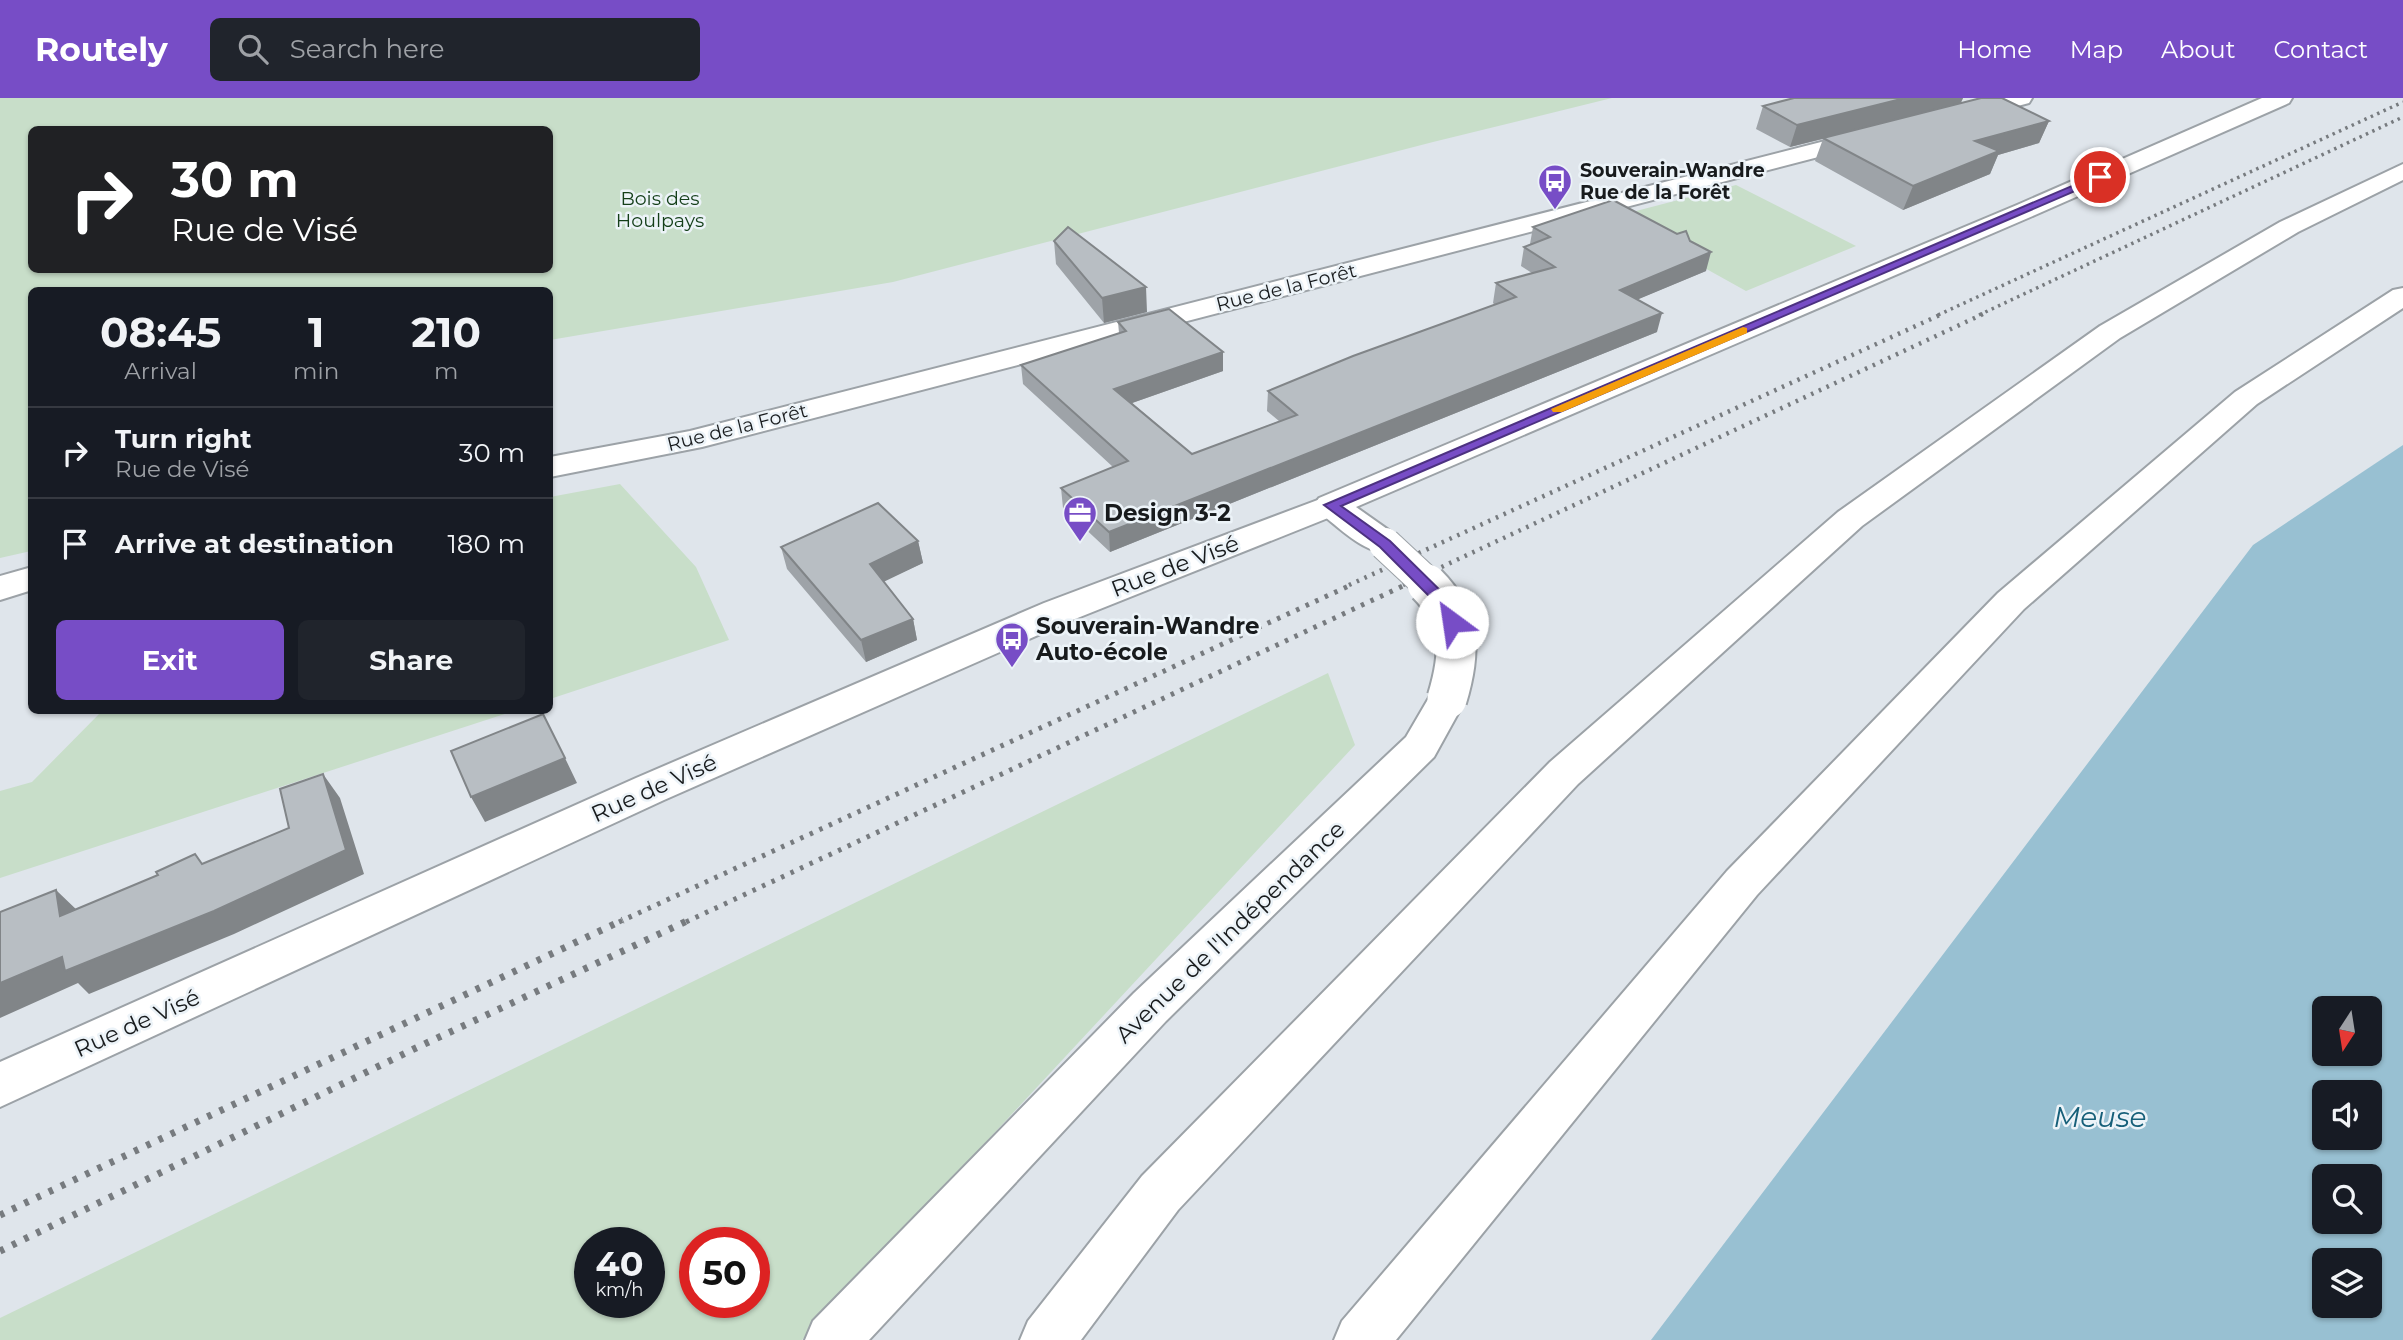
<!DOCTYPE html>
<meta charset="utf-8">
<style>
body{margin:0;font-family:Montserrat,sans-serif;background:#20242c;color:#f1f3f6;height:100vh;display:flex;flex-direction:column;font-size:26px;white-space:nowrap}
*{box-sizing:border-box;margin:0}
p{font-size:23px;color:#9ea1a6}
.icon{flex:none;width:38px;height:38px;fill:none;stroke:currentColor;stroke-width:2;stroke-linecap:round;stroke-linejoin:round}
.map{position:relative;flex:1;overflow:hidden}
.panel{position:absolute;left:28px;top:189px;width:525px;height:427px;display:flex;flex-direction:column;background:#171b24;border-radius:10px;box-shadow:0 2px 5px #0004}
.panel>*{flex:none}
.hud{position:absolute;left:28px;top:28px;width:525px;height:147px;border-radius:10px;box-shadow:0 2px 5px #0004;background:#202124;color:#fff;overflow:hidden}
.needle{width:46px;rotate:192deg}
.tools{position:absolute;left:2312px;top:898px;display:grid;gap:14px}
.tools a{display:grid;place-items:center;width:70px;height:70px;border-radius:10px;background:#171b24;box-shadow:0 2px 5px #0004;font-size:35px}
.speed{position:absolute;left:574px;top:1129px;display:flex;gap:14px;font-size:35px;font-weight:700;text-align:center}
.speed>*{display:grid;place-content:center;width:91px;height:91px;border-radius:50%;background:#171b24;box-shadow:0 2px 5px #0004;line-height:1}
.speed small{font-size:18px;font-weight:400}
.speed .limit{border:10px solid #d22;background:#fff;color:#111}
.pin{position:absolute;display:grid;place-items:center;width:60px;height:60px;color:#fff;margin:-30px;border:4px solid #fff;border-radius:50%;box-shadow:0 2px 7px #0007}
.me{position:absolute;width:77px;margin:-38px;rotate:329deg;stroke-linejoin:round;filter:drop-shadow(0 0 5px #0008)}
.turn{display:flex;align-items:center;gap:24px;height:147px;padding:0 28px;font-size:32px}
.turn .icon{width:91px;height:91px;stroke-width:2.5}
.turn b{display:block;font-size:49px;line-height:60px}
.eta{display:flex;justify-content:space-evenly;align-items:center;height:119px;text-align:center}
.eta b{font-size:42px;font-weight:700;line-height:49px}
.primary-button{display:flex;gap:14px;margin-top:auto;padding:14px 28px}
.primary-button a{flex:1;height:80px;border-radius:10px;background:#774dc6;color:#fff;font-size:28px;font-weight:700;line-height:80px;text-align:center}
.primary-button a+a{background:#20242c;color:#f1f3f6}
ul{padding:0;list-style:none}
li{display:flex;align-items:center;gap:21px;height:91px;padding:0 28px;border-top:2px solid #363941}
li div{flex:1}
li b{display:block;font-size:26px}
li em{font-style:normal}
header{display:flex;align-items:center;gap:42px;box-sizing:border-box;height:98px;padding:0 35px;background:#774dc6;color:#fff}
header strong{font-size:33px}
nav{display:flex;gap:38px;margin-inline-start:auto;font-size:24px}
.search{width:490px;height:63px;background:#20242c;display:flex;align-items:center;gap:18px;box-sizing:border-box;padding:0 24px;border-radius:10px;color:#9ea1a6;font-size:26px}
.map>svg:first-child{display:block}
.green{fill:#c8dec9;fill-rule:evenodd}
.water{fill:#98c0d2;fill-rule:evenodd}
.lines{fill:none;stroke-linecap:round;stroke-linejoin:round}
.minor-casing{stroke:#9ca2a7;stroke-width:4}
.major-casing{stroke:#9ca2a7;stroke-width:4}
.highway-casing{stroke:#9ca2a7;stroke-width:4}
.minor{fill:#fff;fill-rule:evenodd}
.major{fill:#fff;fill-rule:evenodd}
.highway{fill:#fff;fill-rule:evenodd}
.rail-far3{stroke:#777b7f;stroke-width:3.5;stroke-dasharray:2.5 4.5;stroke-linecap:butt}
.rail-far2{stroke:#777b7f;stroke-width:4.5;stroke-dasharray:2.5 6;stroke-linecap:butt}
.rail-far1{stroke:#777b7f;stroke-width:5;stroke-dasharray:3.5 7;stroke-linecap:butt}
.rail{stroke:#777b7f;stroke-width:7;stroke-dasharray:4.5 9;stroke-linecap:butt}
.major-bridge-far1-casing{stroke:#9ca2a7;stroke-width:34;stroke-linecap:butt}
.major-bridge-casing{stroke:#9ca2a7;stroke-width:43;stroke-linecap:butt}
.major-bridge-far1{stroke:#fff;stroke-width:32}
.major-bridge{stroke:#fff;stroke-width:39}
.wall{fill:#9ea3a8}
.shaded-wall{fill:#818588}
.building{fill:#b8bec3;stroke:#818588;stroke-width:2}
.route{fill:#774dc6;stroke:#4d3281;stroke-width:2}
.slow{fill:#f59e0b}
.labels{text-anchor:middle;stroke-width:5;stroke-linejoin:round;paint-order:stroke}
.far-poi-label{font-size:19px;font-weight:bold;fill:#181b1d;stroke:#ecf3f8;text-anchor:start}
.far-park-label{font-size:19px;fill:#143f19;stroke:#ecf3f8}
.far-street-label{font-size:19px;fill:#181b1d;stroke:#ecf3f8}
.poi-label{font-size:23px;font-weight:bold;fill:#181b1d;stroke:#ecf3f8;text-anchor:start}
.street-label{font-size:23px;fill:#181b1d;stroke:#ecf3f8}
.near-water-label{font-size:28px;font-style:italic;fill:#165f79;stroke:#ecf3f8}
</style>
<header>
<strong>Routely</strong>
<div class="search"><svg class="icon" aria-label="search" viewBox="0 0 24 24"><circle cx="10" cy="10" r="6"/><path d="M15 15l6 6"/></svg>Search here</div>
<nav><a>Home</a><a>Map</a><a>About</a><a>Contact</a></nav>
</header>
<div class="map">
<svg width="2403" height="1242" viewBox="0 0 2403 1242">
<rect width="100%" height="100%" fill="#dfe5eb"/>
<path class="green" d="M0 0H1612L1433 44 893 184 550 242V192H32L31 453 0 460ZM32 32H550V172H32Z
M1736 87 1856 148 1746 193 1613 119Z
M620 386 696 469 729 542 550 601V399Z
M1328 575 1355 647 802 1242H0V1220ZM590 1144H649V1204H590ZM695 1144H754V1204H695Z
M102 613V612L514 613 0 780V693L32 684Z"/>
<path class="water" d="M2403 347V1242H1651L2253 447ZM2324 910H2370V956H2324ZM2324 994H2370V1040H2324ZM2324 1078H2370V1124H2324ZM2324 1162H2370V1208H2324Z"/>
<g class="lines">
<g class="minor-casing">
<path id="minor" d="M1331 397 1343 400 1348 407 1343 414 1070 523 664 702 0 1009V964L636 680 1044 505Z"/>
</g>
<g class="major-casing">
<path id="major" d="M1995 0H2032L2029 5 1957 24 1949 22 1945 17 1949 12Z
M2262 0H2292L2289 5 2035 117 1356 409 1397 438 1402 446 1397 454C1369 461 1341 431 1319 414L1314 407 1319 400 2017 107Z
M1868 32 1876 34 1880 39 1876 44 702 349 550 379V359L690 333Z
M32 469V492L0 502V478Z
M1447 587 1460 591 1466 601 1434 659 1166 923 869 1242H805L813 1223 1134 895 1406 639 1434 591Z"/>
</g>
<g class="highway-casing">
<path id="highway" d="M2403 66V82L2298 134 2120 240 1862 428 1578 686 1178 1112 1081 1242H1020L1028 1223 1142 1078 1550 664 1838 414 2100 228 2280 124Z
M2403 190V210L2257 306 2024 511 1757 797 1396 1242H1334L1342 1223 1727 773 1998 495 2235 294 2393 192Z"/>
</g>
<use href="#minor" class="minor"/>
<use href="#major" class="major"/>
<use href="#highway" class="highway"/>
<path class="rail-far3" d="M1938 217 2403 4
M1979 217 2403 19"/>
<path class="rail-far2" d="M1349 487 1942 216
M1403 487 1983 216"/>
<path class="rail-far1" d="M619 824 1353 486
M686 824 1407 486"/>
<path class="rail" d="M0 1117 623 822
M0 1153 416 950 689 822"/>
<g class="major-bridge-far1-casing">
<path id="major-bridge-far1" d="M1385 446 1429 487"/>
</g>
<g class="major-bridge-casing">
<path id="major-bridge" d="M1427 486C1462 521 1461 555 1447 601"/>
</g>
<use href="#major-bridge-far1" class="major-bridge-far1"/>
<use href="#major-bridge" class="major-bridge"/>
</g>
<path class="wall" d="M1963 0 1961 5 2049 23 2039 45 1998 57 1990 76 1903 112 1815 63 1823 41 1790 49 1756 31 1763 8Z
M1533 129 1690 143 1706 173 1638 201 1657 234 1110 454 1063 410 1061 390 1113 369 1023 286 1021 267 1119 235 1118 224 1223 254V273L1132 305 1192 356 1279 323 1267 313 1268 293 1495 207 1493 205 1496 185 1532 175 1521 168 1524 149 1530 146Z
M1054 143 1147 214 1104 225 1056 166Z
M918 443 923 465 883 483 913 521 917 542 866 564 787 471 781 449Z"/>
<path class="shaded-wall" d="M1905 0H1963L1960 6 1790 49 1797 27Z
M2049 23 2039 45 1998 57 1990 76 1903 112 1913 88 1975 43Z
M1711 154 1706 173 1615 211 1620 192Z
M1146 189 1147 214 1104 225 1102 200Z
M1662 215 1657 234 1110 454 1109 434Z
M1223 254V273L1115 311 1114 291Z
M918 443 923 465 875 488 870 466Z
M913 521 917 542 866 564 861 542Z
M565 660 577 685 485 724 471 699Z
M323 676 340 700 364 776 234 836 89 896 78 885 0 920V885L62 859 346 752Z
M56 792 80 815 60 818Z"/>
<path class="building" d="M1794 0H1905L1797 27 1763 8Z
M1981 0H2002L2049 23 1975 43 1999 53 1913 88 1823 40Z
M1613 102 1677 136 1686 133 1690 143 1711 154 1620 192 1662 215 1109 434 1061 390 1128 363 1021 267 1126 233 1118 224 1169 211 1223 254 1114 291 1192 356 1297 317 1268 293 1353 258 1516 199 1496 185 1555 169 1524 149 1550 139 1533 129Z
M1068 129 1146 189 1102 200 1054 143Z
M878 405 918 443 870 466 913 521 861 542 781 449Z
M543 616 565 660 471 699 451 653Z
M323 676 346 752 214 813 65 873 62 859 0 885V814L56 792 60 818 158 777 156 774 195 756 202 766 289 730 280 691Z"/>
<path class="route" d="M2100 76 2105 79 2103 81 1341 408 1390 443 1452 504 1459 524 1457 528H1447L1440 509 1380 449 1324 407Z"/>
<path class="slow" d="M1743 229 1747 230V235L1562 314H1553L1551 311Z"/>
<defs>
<g id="bus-pin" transform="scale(1.75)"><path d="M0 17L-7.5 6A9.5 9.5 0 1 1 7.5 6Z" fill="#774dc6" stroke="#ecf3f8"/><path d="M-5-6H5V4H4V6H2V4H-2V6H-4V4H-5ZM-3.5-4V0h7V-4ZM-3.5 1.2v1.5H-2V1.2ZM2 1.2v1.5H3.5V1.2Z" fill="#fff"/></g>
<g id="office-pin" transform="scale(1.75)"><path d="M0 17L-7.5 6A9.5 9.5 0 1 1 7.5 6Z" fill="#774dc6" stroke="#ecf3f8"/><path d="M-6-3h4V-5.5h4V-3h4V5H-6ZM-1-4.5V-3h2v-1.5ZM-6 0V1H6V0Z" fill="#fff"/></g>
</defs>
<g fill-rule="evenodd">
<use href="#bus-pin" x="1555" y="83"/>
<use href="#office-pin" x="1080" y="415"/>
<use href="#bus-pin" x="1012" y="541"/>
</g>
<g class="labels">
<g class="far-poi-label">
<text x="1580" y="79">Souverain-Wandre<tspan x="1580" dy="22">Rue de la Forêt</tspan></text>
</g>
<g class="far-park-label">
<text x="660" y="107">Bois des<tspan x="660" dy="22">Houlpays</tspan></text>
</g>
<g class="far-street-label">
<text transform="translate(1286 189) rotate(-14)" y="7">Rue de la Forêt</text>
<text transform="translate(737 329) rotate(-14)" y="7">Rue de la Forêt</text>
</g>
<g class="poi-label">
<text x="1104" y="423">Design 3-2</text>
<text x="1036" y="536">Souverain-Wandre<tspan x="1036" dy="26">Auto-école</tspan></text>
</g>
<g class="street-label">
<text transform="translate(1175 468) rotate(-21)" y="8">Rue de Visé</text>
<text transform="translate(654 690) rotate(-24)" y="8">Rue de Visé</text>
<text transform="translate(1230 834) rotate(-44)" y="8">Avenue de l'Indépendance</text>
<text transform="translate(137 925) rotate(-24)" y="8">Rue de Visé</text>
</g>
<g class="near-water-label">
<text x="2100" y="1029">Meuse</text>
</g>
</g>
</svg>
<div class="tools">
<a><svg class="needle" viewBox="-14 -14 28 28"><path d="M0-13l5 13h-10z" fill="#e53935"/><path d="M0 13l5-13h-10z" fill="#9ea1a6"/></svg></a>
<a><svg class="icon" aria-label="sound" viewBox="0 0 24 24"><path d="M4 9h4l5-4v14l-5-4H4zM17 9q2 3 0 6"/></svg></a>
<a><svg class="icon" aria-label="search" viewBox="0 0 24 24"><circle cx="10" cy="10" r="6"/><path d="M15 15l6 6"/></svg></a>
<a><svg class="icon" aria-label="layers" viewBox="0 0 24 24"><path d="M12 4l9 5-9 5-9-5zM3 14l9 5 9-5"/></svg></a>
</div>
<div class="speed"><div>40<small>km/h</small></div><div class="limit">50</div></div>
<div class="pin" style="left:2100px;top:79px;background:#d93025"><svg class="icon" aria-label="arrive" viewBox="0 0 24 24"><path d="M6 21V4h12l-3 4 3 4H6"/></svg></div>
<svg class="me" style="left:1452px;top:524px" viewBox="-20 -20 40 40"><circle r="19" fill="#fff"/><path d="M0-13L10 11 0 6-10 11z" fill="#774dc6"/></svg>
<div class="hud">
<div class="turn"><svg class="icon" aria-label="right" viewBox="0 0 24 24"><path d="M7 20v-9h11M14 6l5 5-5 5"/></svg><div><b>30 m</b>Rue de Visé</div></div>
</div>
<section class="panel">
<div class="eta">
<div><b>08:45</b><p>Arrival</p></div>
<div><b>1</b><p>min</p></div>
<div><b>210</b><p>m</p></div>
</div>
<ul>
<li><svg class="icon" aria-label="right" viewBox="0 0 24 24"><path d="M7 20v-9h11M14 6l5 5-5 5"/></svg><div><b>Turn right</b><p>Rue de Visé</p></div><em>30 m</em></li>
<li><svg class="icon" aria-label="arrive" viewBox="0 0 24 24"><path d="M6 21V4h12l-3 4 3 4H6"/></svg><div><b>Arrive at destination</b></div><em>180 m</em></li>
</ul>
<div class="primary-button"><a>Exit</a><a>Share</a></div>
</section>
</div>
